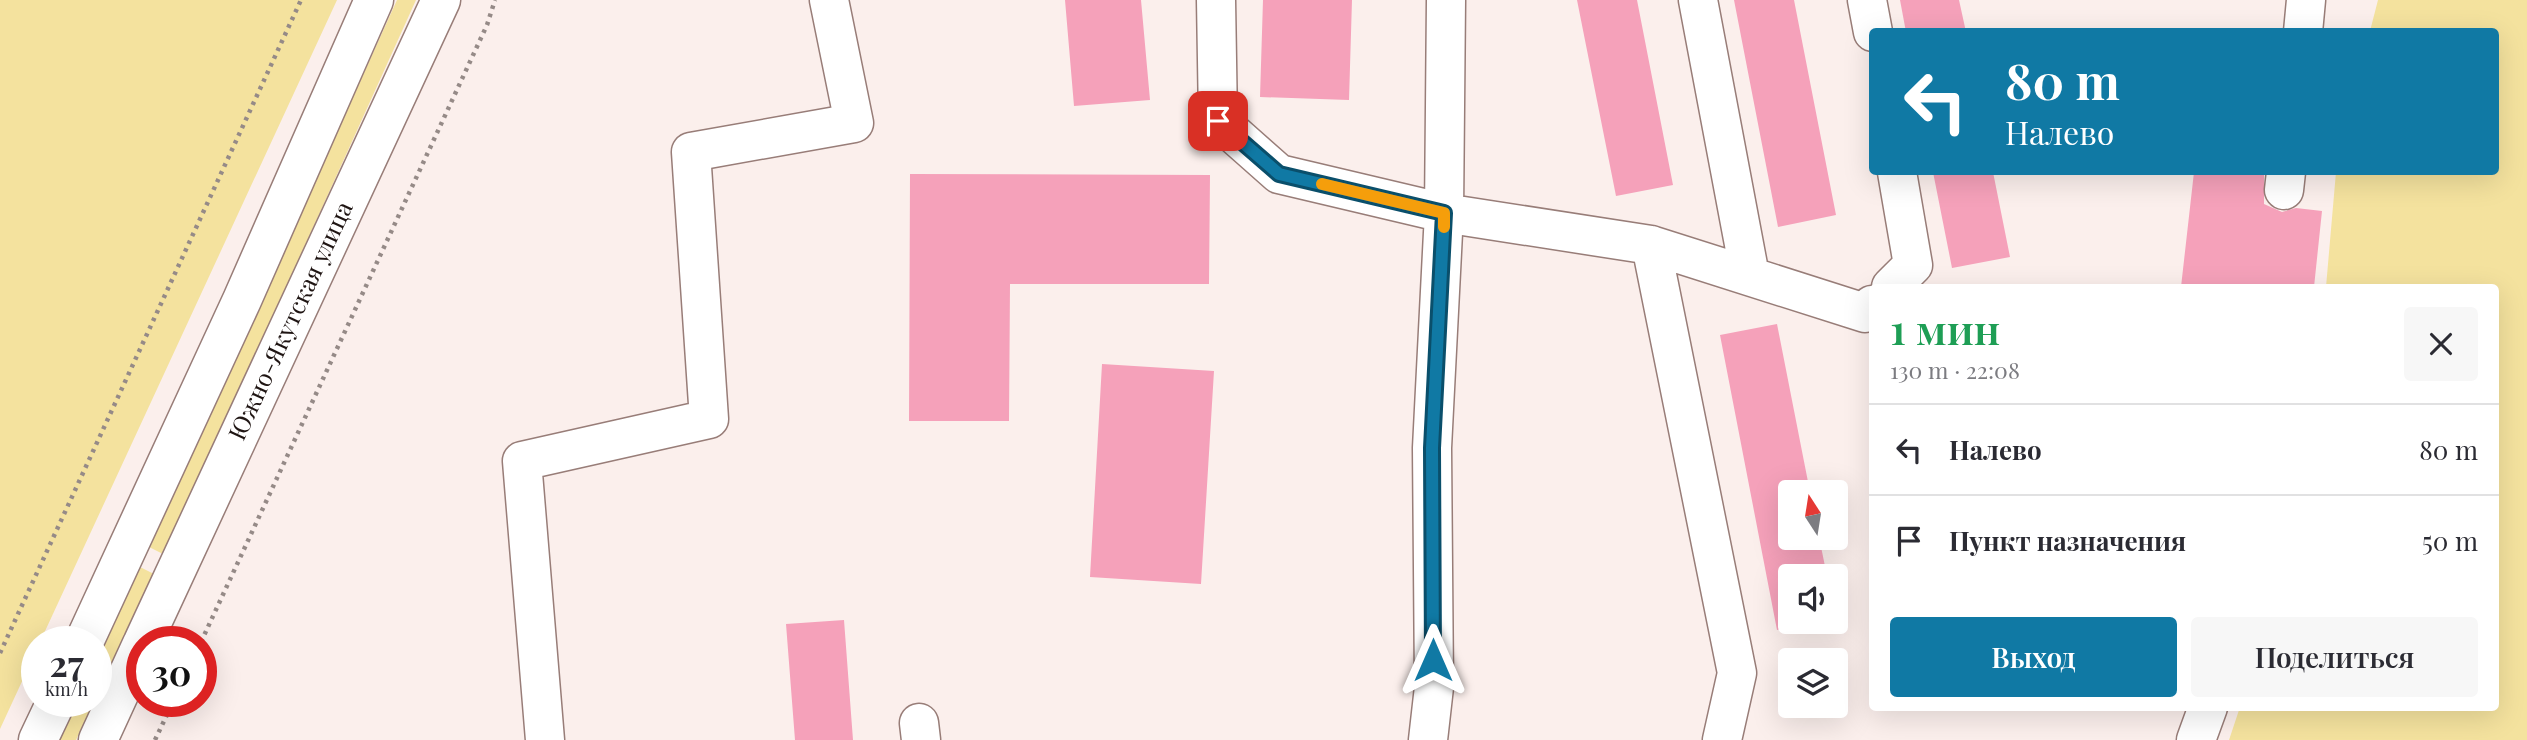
<!DOCTYPE html>
<html lang="ru">
<meta charset="utf-8">
<style>
body{margin:0;font-family:"Playfair Display",serif;background:#f7f7f7;color:#2b2b33;height:100vh;display:flex;flex-direction:column;font-size:26px;white-space:nowrap}
*{box-sizing:border-box;margin:0}
p{font-size:23px;color:#7c7c81}
.icon{flex:none;width:38px;height:38px;fill:none;stroke:currentColor;stroke-width:2;stroke-linecap:round;stroke-linejoin:round}
.map{position:relative;flex:1;overflow:hidden}
.sheet{position:absolute;left:1869px;top:284px;width:630px;height:427px;display:flex;flex-direction:column;background:#fff;border-radius:7px;box-shadow:0 7px 28px #0002}
.sheet>*{flex:none}
.top-card{position:absolute;left:1869px;top:28px;width:630px;height:147px;border-radius:7px;box-shadow:0 7px 28px #0002;background:#1079a4;color:#fff;overflow:hidden}
.needle{width:46px;rotate:348deg}
.tools{position:absolute;left:1778px;top:480px;display:grid;gap:14px}
.tools a{display:grid;place-items:center;width:70px;height:70px;border-radius:7px;background:#fff;box-shadow:0 7px 28px #0002;font-size:35px}
.speed{position:absolute;left:21px;top:626px;display:flex;gap:14px;font-size:35px;font-weight:700;text-align:center}
.speed>*{display:grid;place-content:center;width:91px;height:91px;border-radius:50%;background:#fff;box-shadow:0 7px 28px #0002;line-height:1}
.speed small{font-size:18px;font-weight:400}
.speed .limit{border:10px solid #d22;background:#fff;color:#111}
.pin{position:absolute;display:grid;place-items:center;width:60px;height:60px;color:#fff;margin:-30px;border-radius:14px;box-shadow:0 4px 10px #0006}
.me{position:absolute;width:77px;margin:-38px;rotate:0deg;stroke-linejoin:round;filter:drop-shadow(0 0 5px #0008)}
.turn{display:flex;align-items:center;gap:24px;height:147px;padding:0 21px;font-size:32px}
.turn .icon{width:91px;height:91px;stroke-width:2.5}
.turn b{display:block;font-size:49px;line-height:60px}
.round{display:grid;place-items:center;flex:none;width:74px;height:74px;border-radius:7px;background:#f7f7f7}
.head{display:flex;align-items:center;justify-content:space-between;height:119px;padding:0 21px}
h1{font-size:42px;font-weight:600;line-height:52px;color:#1e9e55}
.cta{display:flex;gap:14px;margin-top:auto;padding:14px 21px}
.cta a{flex:1;height:80px;border-radius:7px;background:#1079a4;color:#fff;font-size:28px;font-weight:600;line-height:80px;text-align:center}
.cta a+a{background:#f7f7f7;color:#2b2b33}
ul{padding:0;list-style:none}
li{display:flex;align-items:center;gap:21px;height:91px;padding:0 21px;border-top:2px solid #e1e1e2}
li div{flex:1}
li b{display:block;font-size:26px}
li em{font-style:normal}
.map>svg:first-child{display:block}
.green{fill:#f4e29e}
.building{fill:#f5a1ba}
.lines{fill:none;stroke-linecap:round;stroke-linejoin:round}
.minor-casing{stroke:#987d78;stroke-width:41}
.path{stroke:#958a87;stroke-width:4.5;stroke-dasharray:3.5 5;stroke-linecap:butt}
.minor{stroke:#fff;stroke-width:38}
.route-casing{stroke:#0a4f6b;stroke-width:18}
.route{stroke:#1079a4;stroke-width:12}
.slow{stroke:#f59e0b;stroke-width:12}
.labels{text-anchor:middle;stroke-width:5;stroke-linejoin:round;paint-order:stroke}
.street-label{font-size:24px;fill:#1f1513;stroke:#fff}
</style>
<div class="map">
<svg width="2527" height="740" viewBox="0 0 2527 740">
<rect width="100%" height="100%" fill="#fbefec"/>
<path class="green" d="M0 0H337L40 642H37V649L0 729Z
M397 0H416L165 555 149 547Z
M2378 0H2527V740H2229L2240 707H2496V287H2326L2336 172H2496V32L2370 31Z
M138 566 154 574 96 698V656Z
M75 702H94L76 740H57Z"/>
<path class="building" d="M1065 0H1141L1150 100 1074 106Z
M1263 0H1352L1349 100 1260 97Z
M1577 0H1637L1673 185 1616 196Z
M1734 0H1794L1836 215 1778 227Z
M1900 0H1959L1966 32H1906Z
M1933 172H1993L2010 257 1952 268Z
M2194 172H2264V204L2282 212 2296 208 2322 211 2314 287H2181Z
M910 174 1210 175 1209 284H1010L1009 421H909Z
M1777 324 1810 492H1790V537H1819L1827 576H1790V621H1822L1777 630 1720 335Z
M1102 364 1214 371 1201 584 1090 577Z
M844 620 853 740H795L786 624Z"/>
<g class="lines">
<g class="minor-casing">
<path id="minor" d="M1216 0 1218 120 1279 174 1444 213 1651 245 1865 313 1872 305
M1698 0 1750 276
M1867 0 1873 32
M2303 32 2306 0
M2284 190 2286 172
M1651 245 1737 673 1722 740
M1891 287 1913 265 1897 172
M84 642 242 300 374 0
M143 642 441 0
M919 723 921 740
M38 740 56 702
M98 740 142 644
M545 740 522 461 709 419 691 152 854 123 829 0
M1428 740 1434 687 1432 448 1444 213 1446 0
M2196 740 2208 707"/>
</g>
<path class="path" d="M201 642 487 25 495 0
M0 653 301 0
M155 740 173 702"/>
<use href="#minor" class="minor"/>
</g>
<g class="lines">
<g class="route-casing">
<path id="route" d="M1218 121 1279 174 1444 213 1432 448 1433 660"/>
</g>
<use href="#route" class="route"/>
<path class="slow" d="M1322 184 1444 213V227"/>
</g>
<g class="labels">
<g class="street-label">
<text transform="translate(291 321) rotate(-65)" y="8">Южно-Якутская улица</text>
</g>
</g>
</svg>
<div class="tools">
<a><svg class="needle" viewBox="-14 -14 28 28"><path d="M0-13l5 13h-10z" fill="#e53935"/><path d="M0 13l5-13h-10z" fill="#7c7c81"/></svg></a>
<a><svg class="icon" aria-label="sound" viewBox="0 0 24 24"><path d="M4 9h4l5-4v14l-5-4H4zM17 9q2 3 0 6"/></svg></a>
<a><svg class="icon" aria-label="layers" viewBox="0 0 24 24"><path d="M12 4l9 5-9 5-9-5zM3 14l9 5 9-5"/></svg></a>
</div>
<div class="speed"><div>27<small>km/h</small></div><div class="limit">30</div></div>
<div class="pin" style="left:1218px;top:121px;background:#d93025"><svg class="icon" aria-label="arrive" viewBox="0 0 24 24"><path d="M6 21V4h12l-3 4 3 4H6"/></svg></div>
<svg class="me" style="left:1433px;top:660px" viewBox="-20 -20 40 40"><path d="M0-17L14 15 0 8-14 15z" fill="#1079a4" stroke="#fff" stroke-width="4"/></svg>
<div class="top-card">
<div class="turn"><svg class="icon" aria-label="left" viewBox="0 0 24 24"><path d="M17 20v-9H6M10 6l-5 5 5 5"/></svg><div><b>80 m</b>Налево</div></div>
</div>
<section class="sheet">
<div class="head"><div><h1>1 мин</h1><p>130 m · 22:08</p></div><a class="round"><svg class="icon" aria-label="close" viewBox="0 0 24 24"><path d="M6 6l12 12M18 6L6 18"/></svg></a></div>
<ul>
<li><svg class="icon" aria-label="left" viewBox="0 0 24 24"><path d="M17 20v-9H6M10 6l-5 5 5 5"/></svg><div><b>Налево</b></div><em>80 m</em></li>
<li><svg class="icon" aria-label="arrive" viewBox="0 0 24 24"><path d="M6 21V4h12l-3 4 3 4H6"/></svg><div><b>Пункт назначения</b></div><em>50 m</em></li>
</ul>
<div class="cta"><a>Выход</a><a>Поделиться</a></div>
</section>
</div>
